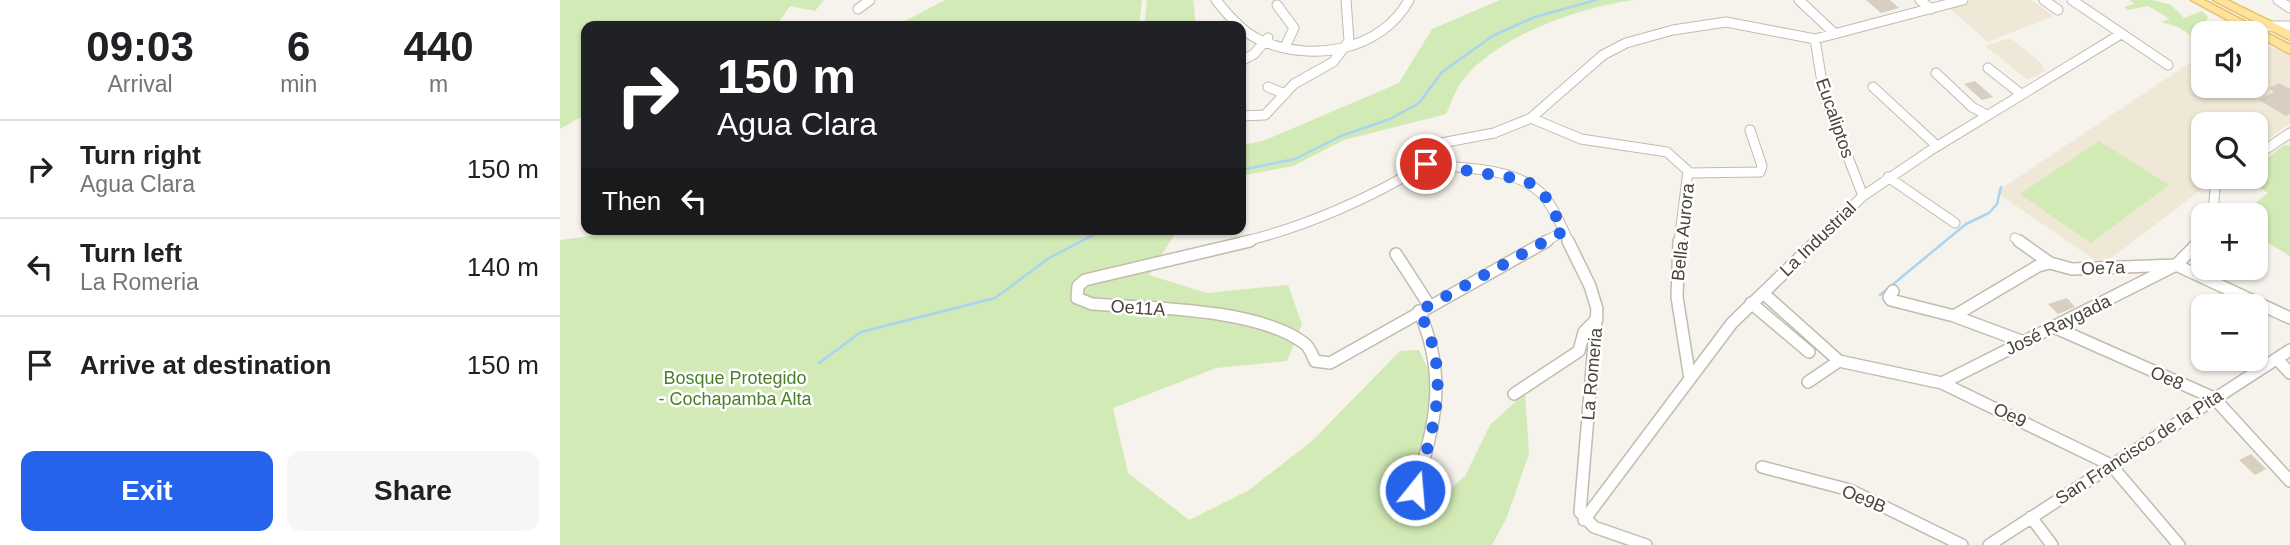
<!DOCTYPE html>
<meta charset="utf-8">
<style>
body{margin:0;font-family:Helvetica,sans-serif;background:#f6f6f6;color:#202124;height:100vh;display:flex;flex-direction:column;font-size:26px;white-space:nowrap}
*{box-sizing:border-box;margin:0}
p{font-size:23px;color:#757577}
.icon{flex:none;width:38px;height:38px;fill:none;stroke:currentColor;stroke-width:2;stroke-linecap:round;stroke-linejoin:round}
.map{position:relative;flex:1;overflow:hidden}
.drawer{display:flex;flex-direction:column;background:#fff;width:560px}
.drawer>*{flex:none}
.hud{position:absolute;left:21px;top:21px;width:665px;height:214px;border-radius:14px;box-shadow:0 2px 5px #0004;background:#202124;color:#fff;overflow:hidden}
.tools{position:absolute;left:1631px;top:21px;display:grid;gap:14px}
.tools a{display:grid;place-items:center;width:77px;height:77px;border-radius:14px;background:#fff;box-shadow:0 2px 5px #0004;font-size:35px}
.pin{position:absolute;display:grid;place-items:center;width:60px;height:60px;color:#fff;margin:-30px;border:4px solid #fff;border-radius:50%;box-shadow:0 2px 7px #0007}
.me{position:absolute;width:77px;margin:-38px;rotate:17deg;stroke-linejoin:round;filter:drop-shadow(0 0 5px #0008)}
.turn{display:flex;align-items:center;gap:24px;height:147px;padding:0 21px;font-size:32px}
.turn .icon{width:91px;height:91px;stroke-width:2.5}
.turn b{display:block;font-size:49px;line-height:60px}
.then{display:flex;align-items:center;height:66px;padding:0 21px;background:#0003;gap:14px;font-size:26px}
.eta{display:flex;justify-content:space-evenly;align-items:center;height:119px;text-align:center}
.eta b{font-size:42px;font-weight:700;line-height:49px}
.button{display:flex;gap:14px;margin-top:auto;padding:14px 21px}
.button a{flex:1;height:80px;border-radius:14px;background:#2563eb;color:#fff;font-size:28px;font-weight:700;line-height:80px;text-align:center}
.button a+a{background:#f6f6f6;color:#202124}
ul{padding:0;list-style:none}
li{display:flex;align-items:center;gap:21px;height:98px;padding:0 21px;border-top:2px solid #e0e0e0}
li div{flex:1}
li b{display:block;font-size:26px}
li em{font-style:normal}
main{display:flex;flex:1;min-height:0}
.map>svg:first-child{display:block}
.education{fill:#efe8d6}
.green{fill:#d2eab5}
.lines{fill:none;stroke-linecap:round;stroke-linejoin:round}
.stream{stroke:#a9d4f2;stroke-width:2.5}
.building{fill:#d8cfc1}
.minor-far1-casing{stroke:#c2bbae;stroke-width:11}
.minor-casing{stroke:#c2bbae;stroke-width:14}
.major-casing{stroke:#e6c16a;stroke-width:3}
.minor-far1{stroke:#fff;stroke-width:9}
.minor{stroke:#fff;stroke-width:11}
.major{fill:#ffe39c;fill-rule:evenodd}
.route{stroke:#2563eb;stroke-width:12;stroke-dasharray:0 21.6}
.labels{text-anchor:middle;stroke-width:5;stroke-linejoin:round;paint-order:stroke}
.street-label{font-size:18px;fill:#4b4439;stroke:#fff}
.park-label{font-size:18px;fill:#4a7f2a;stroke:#fff}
</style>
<main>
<section class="drawer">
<div class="eta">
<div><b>09:03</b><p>Arrival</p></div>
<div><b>6</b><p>min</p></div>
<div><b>440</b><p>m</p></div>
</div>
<ul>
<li><svg class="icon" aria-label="right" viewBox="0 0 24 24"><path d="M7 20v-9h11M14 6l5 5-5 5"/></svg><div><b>Turn right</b><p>Agua Clara</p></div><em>150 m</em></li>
<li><svg class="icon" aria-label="left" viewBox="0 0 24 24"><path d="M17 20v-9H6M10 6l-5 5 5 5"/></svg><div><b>Turn left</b><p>La Romeria</p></div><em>140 m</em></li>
<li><svg class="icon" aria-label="arrive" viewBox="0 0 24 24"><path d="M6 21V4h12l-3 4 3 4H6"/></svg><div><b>Arrive at destination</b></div><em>150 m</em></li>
</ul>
<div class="button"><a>Exit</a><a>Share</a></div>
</section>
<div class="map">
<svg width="1730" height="545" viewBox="0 0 1730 545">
<rect width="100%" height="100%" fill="#f6f3ec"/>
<path class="education" d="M1412 0H1472L1493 16 1428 42 1388 7Z
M1450 38 1480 62 1485 71 1468 80 1425 46Z
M1696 47 1716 48 1730 55V123L1696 148V124H1643V177H1658L1542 265 1436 192 1643 54V86H1696Z"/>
<path class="green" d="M0 0H264L255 11 230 6 216 26H26V114L0 129Z
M385 0H582L579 26H347L343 22Z
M587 0H633L636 26H584Z
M940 0H1073C1018 8 938 35 903 80 896 89 891 103 886 114L784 140 733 166 681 176V145L703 141 839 83 872 29Z
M1570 0H1593L1611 5 1624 18 1642 11 1648 17 1636 39 1618 27 1601 22 1610 19 1588 6 1568 10 1564 7 1574 4Z
M1539 141 1609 185 1531 243 1460 194Z
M1724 145H1730V256L1696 236V215H1680L1708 193 1682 177H1696V166Z
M46 229H618L589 275 647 293 728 285 742 324 727 361 656 368 553 408 568 473 629 520 689 490 752 441 840 351 859 350 882 398 854 521 905 476 930 425 965 393 969 454 947 517 932 545H0V240L38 235Z"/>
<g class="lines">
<path class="stream" d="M681 170 735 159 781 136 830 119 859 103 882 72 934 35 975 17 1036 0
M1320 295 1406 224 1429 213 1437 204 1441 187
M259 363 301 332 435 298 489 258 545 229"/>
</g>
<path class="building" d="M1306 0H1330L1339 8 1321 13Z
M1415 81 1433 97 1422 100 1404 84Z
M1719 83 1730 89V114L1726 116 1699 100 1714 92 1709 88Z
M1507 298 1515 307 1498 314 1488 304Z
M1691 454 1706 469 1695 475 1679 460Z"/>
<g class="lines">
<g class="minor-far1-casing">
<path id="minor-far1" d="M656 0C667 14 683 33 700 40 752 63 821 51 849 0
M1239 0 1274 33
M1360 0 1371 9
M1484 0 1498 10
M1512 0 1608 65
M1718 0 1730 8
M717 5 734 28 725 47
M298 9 310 0
M1709 26H1730
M1255 39 1264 95 1303 196
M681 61 694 54 708 38
M1428 68 1461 94
M1376 73 1412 107 1427 115
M708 87 725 94
M1313 87 1377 146
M681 116 705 115 734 84 773 62 789 41 786 0
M971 118 1021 139 1107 152 1128 171 1119 242
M1696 156 1730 133
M866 164 861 161V152L871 145 934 133 971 118 1043 55 1066 43 1113 30 1166 22 1255 39 1403 0
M866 164C903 169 953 166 982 194 994 207 1001 226 1009 242
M1129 173 1200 172 1202 166 1190 130
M1328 177 1395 223
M1653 215 1655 188 1667 177
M1455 238 1461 242
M682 242C745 227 811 198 866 164
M984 242 1004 231
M1255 242 1303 196 1371 150 1561 34
M1639 242 1643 238"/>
</g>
<g class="minor-casing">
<path id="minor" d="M690 241 525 280 518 286 517 298 532 304C590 308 697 308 744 343 750 347 752 355 755 361L770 363 987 241
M1008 241 1030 286 1037 309 1020 512 1034 527 1086 545
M1119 241 1117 297 1130 379
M1459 241 1490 263
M836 254 869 305
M1333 291 1329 297 1331 300 1394 316 1478 266 1490 263 1512 269 1616 265 1730 318
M1203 293 1279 361
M1191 303 1249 352
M1394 316 1464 342
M1496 328 1654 398 1730 481
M1717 359 1730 373
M1248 382 1279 361 1382 383 1551 465 1619 545
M1382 383 1616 265 1640 241
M954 394 1019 351 1024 332 1037 319
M1202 467 1290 490 1402 545
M855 490C875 424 888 377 859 311
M1471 517 1492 545
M1024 520 1172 323 1257 241
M1429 545 1730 350"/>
</g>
<g class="major-casing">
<path id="major" d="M1631 0H1644L1730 45V54Z
M1653 0H1667L1730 31V40Z"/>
</g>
<use href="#minor-far1" class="minor-far1"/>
<use href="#minor" class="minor"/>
<use href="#major" class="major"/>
</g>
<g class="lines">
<path class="route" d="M855 490C875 424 892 375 859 311L1004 231 985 196 966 180 866 164"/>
</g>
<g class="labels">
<g class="street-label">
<text transform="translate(1275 118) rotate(71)" y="6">Eucaliptos</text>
<text transform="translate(1123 232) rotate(-84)" y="6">Bella Aurora</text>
<text transform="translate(1258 239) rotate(-44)" y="6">La Industrial</text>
<text transform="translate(1543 268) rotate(-2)" y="6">Oe7a</text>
<text transform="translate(578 308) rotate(4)" y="6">Oe11A</text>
<text transform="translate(1498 325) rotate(-26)" y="6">José Raygada</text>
<text transform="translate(1032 374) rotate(-85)" y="6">La Romeria</text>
<text transform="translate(1607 378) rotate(24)" y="6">Oe8</text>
<text transform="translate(1450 415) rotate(26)" y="6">Oe9</text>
<text transform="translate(1579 447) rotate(-33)" y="6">San Francisco de la Pita</text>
<text transform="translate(1304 499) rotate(23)" y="6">Oe9B</text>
</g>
<g class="park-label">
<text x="175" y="384">Bosque Protegido<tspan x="175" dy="21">- Cochapamba Alta</tspan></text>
</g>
</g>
</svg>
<div class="tools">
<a><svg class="icon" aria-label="sound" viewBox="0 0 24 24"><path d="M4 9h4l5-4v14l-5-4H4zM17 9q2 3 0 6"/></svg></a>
<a><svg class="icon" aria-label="search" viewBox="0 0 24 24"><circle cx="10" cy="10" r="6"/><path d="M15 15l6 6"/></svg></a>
<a>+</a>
<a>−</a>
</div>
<div class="pin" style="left:866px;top:164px;background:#d93025"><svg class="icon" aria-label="arrive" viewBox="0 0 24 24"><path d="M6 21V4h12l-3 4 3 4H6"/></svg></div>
<svg class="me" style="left:855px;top:490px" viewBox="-20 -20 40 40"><circle r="17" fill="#2563eb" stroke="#fff" stroke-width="3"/><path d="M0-11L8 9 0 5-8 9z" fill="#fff"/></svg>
<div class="hud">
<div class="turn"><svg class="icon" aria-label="right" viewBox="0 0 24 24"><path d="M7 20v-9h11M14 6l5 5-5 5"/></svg><div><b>150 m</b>Agua Clara</div></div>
<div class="then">Then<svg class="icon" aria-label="left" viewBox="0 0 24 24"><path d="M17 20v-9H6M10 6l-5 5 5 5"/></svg></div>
</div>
</div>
</main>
